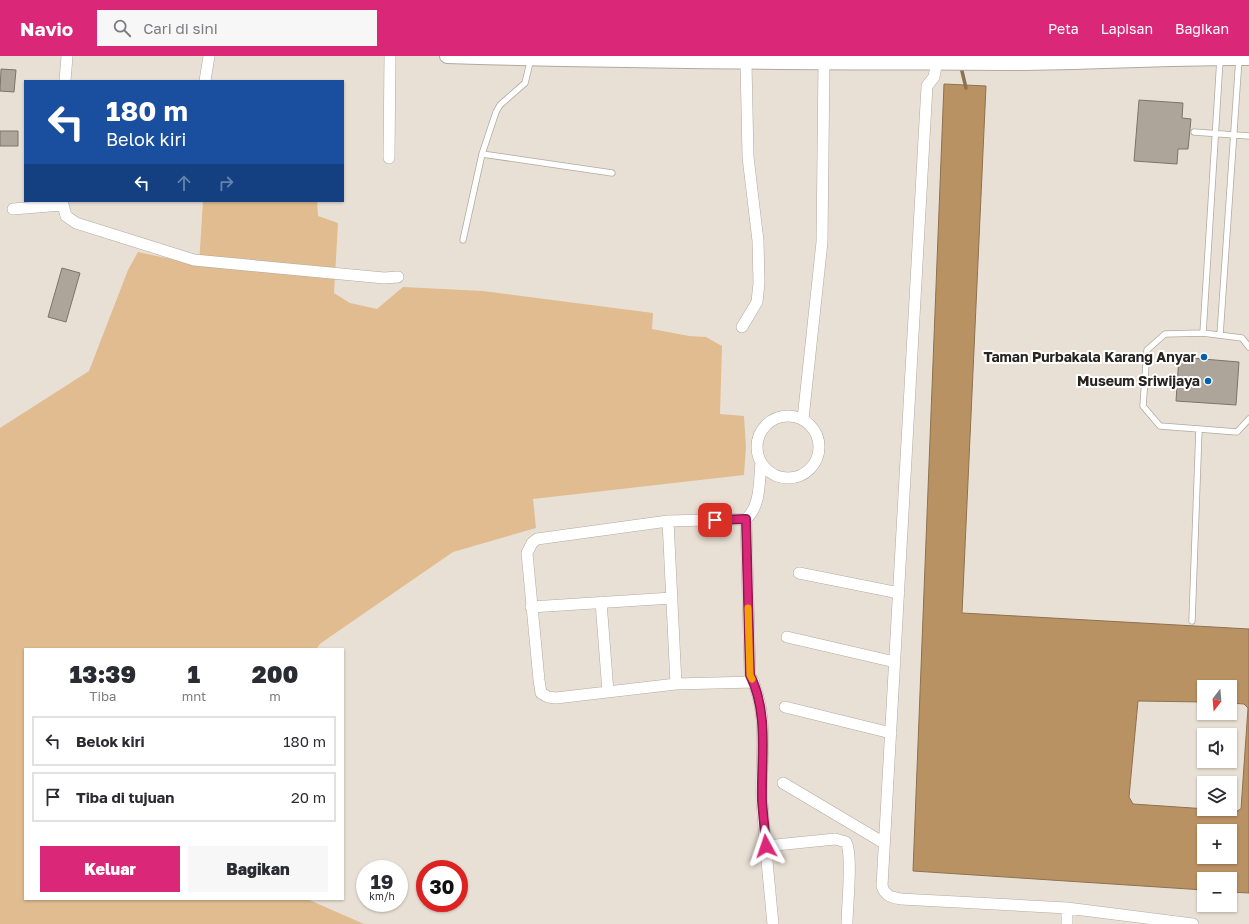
<!DOCTYPE html>
<html lang="id">
<meta charset="utf-8">
<style>
body{margin:0;font-family:"Golos Text",sans-serif;background:#f7f7f7;color:#2b2b33;height:100vh;display:flex;flex-direction:column;font-size:15px;white-space:nowrap}
*{box-sizing:border-box;margin:0}
p{font-size:13px;color:#7c7c81}
.icon{flex:none;width:22px;height:22px;fill:none;stroke:currentColor;stroke-width:2;stroke-linecap:round;stroke-linejoin:round}
.map{position:relative;flex:1;overflow:hidden}
.drawer{position:absolute;left:24px;top:592px;width:320px;height:252px;display:flex;flex-direction:column;background:#fff;border-radius:0px;box-shadow:0 1px 3px #0004}
.drawer>*{flex:none}
.guide{position:absolute;left:24px;top:24px;width:320px;height:122px;border-radius:0px;box-shadow:0 1px 3px #0004;background:#1a4fa0;color:#fff;overflow:hidden}
.needle{width:26px;rotate:196deg}
.tools{position:absolute;left:1197px;top:624px;display:grid;gap:8px}
.tools a{display:grid;place-items:center;width:40px;height:40px;border-radius:0px;background:#fff;box-shadow:0 1px 3px #0004;font-size:20px}
.speed{position:absolute;left:356px;top:804px;display:flex;gap:8px;font-size:20px;font-weight:700;text-align:center}
.speed>*{display:grid;place-content:center;width:52px;height:52px;border-radius:50%;background:#fff;box-shadow:0 1px 3px #0004;line-height:1}
.speed small{font-size:10px;font-weight:400}
.speed .limit{border:6px solid #d22;background:#fff;color:#111}
.pin{position:absolute;display:grid;place-items:center;width:34px;height:34px;color:#fff;margin:-17px;border-radius:8px;box-shadow:0 2px 6px #0006}
.me{position:absolute;width:44px;margin:-22px;rotate:355deg;stroke-linejoin:round;filter:drop-shadow(0 0 3px #0008)}
.turn{display:flex;align-items:center;gap:14px;height:84px;padding:0 16px;font-size:18px}
.turn .icon{width:52px;height:52px;stroke-width:2.5}
.turn b{display:block;font-size:28px;line-height:34px}
.lanes{display:flex;align-items:center;height:38px;padding:0 16px;background:#0003;justify-content:center;gap:20px;direction:ltr}
.lanes .off{opacity:.35}
.eta{display:flex;justify-content:space-evenly;align-items:center;height:68px;text-align:center}
.eta b{font-size:24px;font-weight:800;line-height:28px}
.primary-button{display:flex;gap:8px;margin-top:auto;padding:8px 16px}
.primary-button a{flex:1;height:46px;border-radius:0px;background:#db2777;color:#fff;font-size:16px;font-weight:800;line-height:46px;text-align:center}
.primary-button a+a{background:#f7f7f7;color:#2b2b33}
ul{padding:0;list-style:none}
li{display:flex;align-items:center;gap:12px;height:50px;margin:0 8px 6px;padding:0 8px;border:2px solid #e1e1e2;border-radius:0px}
li div{flex:1}
li b{display:block;font-size:15px}
li em{font-style:normal}
header{display:flex;align-items:center;gap:24px;box-sizing:border-box;height:56px;padding:0 20px;background:#db2777;color:#fff}
header strong{font-size:19px}
nav{display:flex;gap:22px;margin-inline-start:auto;font-size:14px}
.search{width:280px;height:36px;background:#f7f7f7;display:flex;align-items:center;gap:10px;box-sizing:border-box;padding:0 14px;border-radius:0px;color:#7c7c81;font-size:15px}
.map>svg:first-child{display:block}
.green{fill:#e0bc90}
.water{fill:#b99263;stroke:#8e714f;fill-rule:evenodd}
.lines{fill:none;stroke-linecap:round;stroke-linejoin:round}
.stream{stroke:#8e714f;stroke-width:3.5}
.building{fill:#ada49a;stroke:#7c746b}
.service-casing{stroke:#b1a99f;stroke-width:7}
.minor-casing{stroke:#b1a99f;stroke-width:12}
.tertiary-casing{stroke:#b1a99f;stroke-width:16}
.service{stroke:#fff;stroke-width:5.5}
.minor{stroke:#fff;stroke-width:11}
.tertiary{stroke:#fff;stroke-width:14}
.route-casing{stroke:#8e194d;stroke-width:10}
.route{stroke:#db2777;stroke-width:7}
.slow{stroke:#f59e0b;stroke-width:7}
.poi-dot{fill:#0061ad;stroke:#fff;stroke-width:1.5}
.labels{text-anchor:middle;stroke-width:4;stroke-linejoin:round;paint-order:stroke}
.poi-label{font-size:14px;font-weight:bold;fill:#282521;stroke:#fff;text-anchor:end}
</style>
<header>
<strong>Navio</strong>
<div class="search"><svg class="icon" aria-label="search" viewBox="0 0 24 24"><circle cx="10" cy="10" r="6"/><path d="M15 15l6 6"/></svg>Cari di sini</div>
<nav><a>Peta</a><a>Lapisan</a><a>Bagikan</a></nav>
</header>
<div class="map">
<svg width="1249" height="868" viewBox="0 0 1249 868">
<rect width="100%" height="100%" fill="#e9e0d5"/>
<path class="green" d="M203 145H317L318 160 338 167 334 237 350 247 377 253 403 231 483 235 653 257 652 273 689 280 706 281 722 290 720 358 744 360 746 391 744 419 533 443 536 472 453 496 321 587 316 593H25V843H307L364 868H0V372L89 315 128 214 138 196 199 209Z"/>
<path class="water" d="M944 28 986 30 962 557 1249 573V837L1230 836V823H1204V834L913 815ZM1204 631H1230V647L1244 648 1248 652 1241 753 1237 755 1133 748 1129 741 1138 645 1204 646ZM1204 775H1230V801H1204Z"/>
<g class="lines">
<path class="stream" d="M961 11 966 32"/>
</g>
<path class="building" d="M1 13 16 14 14 36 0 35Z
M1139 44 1183 47 1182 62 1191 63 1188 93H1178L1177 108 1134 105Z
M0 75H18V90H0Z
M62 212 80 217 66 266 48 261Z
M1179 301 1239 306 1236 349 1176 345Z"/>
<g class="lines">
<g class="service-casing">
<path id="service" d="M1220 3 1203 277 1242 282 1249 291
M1194 76 1249 80
M482 98 612 117
M463 184 482 98 496 56 500 49 525 27 531 2
M1220 279 1239 2
M1199 373 1160 370 1143 350 1147 294 1165 278 1203 277
M1192 565 1199 373 1237 376 1249 363"/>
</g>
<g class="minor-casing">
<path id="minor" d="M937 5 934 21 927 30 882 830C885 840 891 841 901 843L1067 852 1193 868
M65 25 67 0
M205 25 209 0
M389 102 390 0
M62 145 66 160 76 167 194 204 384 222 398 221
M13 153 62 149
M742 271 757 246 759 227 758 185 748 101 746 7
M757 391a31 31 0 1 1 62 0a31 31 0 1 1-62 0Z
M803 363 822 186 824 7
M746 463 750 619C770 658 760 703 762 746 765 786 769 827 773 868
M668 465 676 628
M799 517 899 537
M601 546 608 636
M531 551 672 542
M787 581 895 606
M754 626 676 628 556 642 548 641 541 637 539 624 527 497 532 487 537 483 668 465 746 463C761 450 759 425 761 406
M785 651 891 677
M783 727 884 787
M766 790 835 783 846 786C853 799 847 850 847 868
M1067 868V852"/>
</g>
<g class="tertiary-casing">
<path id="tertiary" d="M447 0C635 6 823 6 1011 7 1090 7 1170 1 1249 2"/>
</g>
<use href="#service" class="service"/>
<use href="#minor" class="minor"/>
<use href="#tertiary" class="tertiary"/>
</g>
<g class="lines">
<g class="route-casing">
<path id="route" d="M715 464 746 463 750 619C769 657 761 702 762 744 763 759 765 775 766 790"/>
</g>
<use href="#route" class="route"/>
<path class="slow" d="M748 552 750 619 752 623"/>
</g>
<g class="poi-dot">
<circle cx="1204" cy="301" r="4"/>
<circle cx="1208" cy="325" r="4"/>
</g>
<g class="labels">
<g class="poi-label">
<text x="1196" y="306">Taman Purbakala Karang Anyar</text>
<text x="1200" y="330">Museum Sriwijaya</text>
</g>
</g>
</svg>
<div class="tools">
<a><svg class="needle" viewBox="-14 -14 28 28"><path d="M0-13l5 13h-10z" fill="#e53935"/><path d="M0 13l5-13h-10z" fill="#7c7c81"/></svg></a>
<a><svg class="icon" aria-label="sound" viewBox="0 0 24 24"><path d="M4 9h4l5-4v14l-5-4H4zM17 9q2 3 0 6"/></svg></a>
<a><svg class="icon" aria-label="layers" viewBox="0 0 24 24"><path d="M12 4l9 5-9 5-9-5zM3 14l9 5 9-5"/></svg></a>
<a>+</a>
<a>−</a>
</div>
<div class="speed"><div>19<small>km/h</small></div><div class="limit">30</div></div>
<div class="pin" style="left:715px;top:464px;background:#d93025"><svg class="icon" aria-label="arrive" viewBox="0 0 24 24"><path d="M6 21V4h12l-3 4 3 4H6"/></svg></div>
<svg class="me" style="left:766px;top:790px" viewBox="-20 -20 40 40"><path d="M0-17L14 15 0 8-14 15z" fill="#db2777" stroke="#fff" stroke-width="4"/></svg>
<div class="guide">
<div class="turn"><svg class="icon" aria-label="left" viewBox="0 0 24 24"><path d="M17 20v-9H6M10 6l-5 5 5 5"/></svg><div><b>180 m</b>Belok kiri</div></div>
<div class="lanes"><svg class="icon" aria-label="left" viewBox="0 0 24 24"><path d="M17 20v-9H6M10 6l-5 5 5 5"/></svg><svg class="icon off" aria-label="ahead" viewBox="0 0 24 24"><path d="M12 20V5M6 11l6-6 6 6"/></svg><svg class="icon off" aria-label="right" viewBox="0 0 24 24"><path d="M7 20v-9h11M14 6l5 5-5 5"/></svg></div>
</div>
<section class="drawer">
<div class="eta">
<div><b>13:39</b><p>Tiba</p></div>
<div><b>1</b><p>mnt</p></div>
<div><b>200</b><p>m</p></div>
</div>
<ul>
<li><svg class="icon" aria-label="left" viewBox="0 0 24 24"><path d="M17 20v-9H6M10 6l-5 5 5 5"/></svg><div><b>Belok kiri</b></div><em>180 m</em></li>
<li><svg class="icon" aria-label="arrive" viewBox="0 0 24 24"><path d="M6 21V4h12l-3 4 3 4H6"/></svg><div><b>Tiba di tujuan</b></div><em>20 m</em></li>
</ul>
<div class="primary-button"><a>Keluar</a><a>Bagikan</a></div>
</section>
</div>
